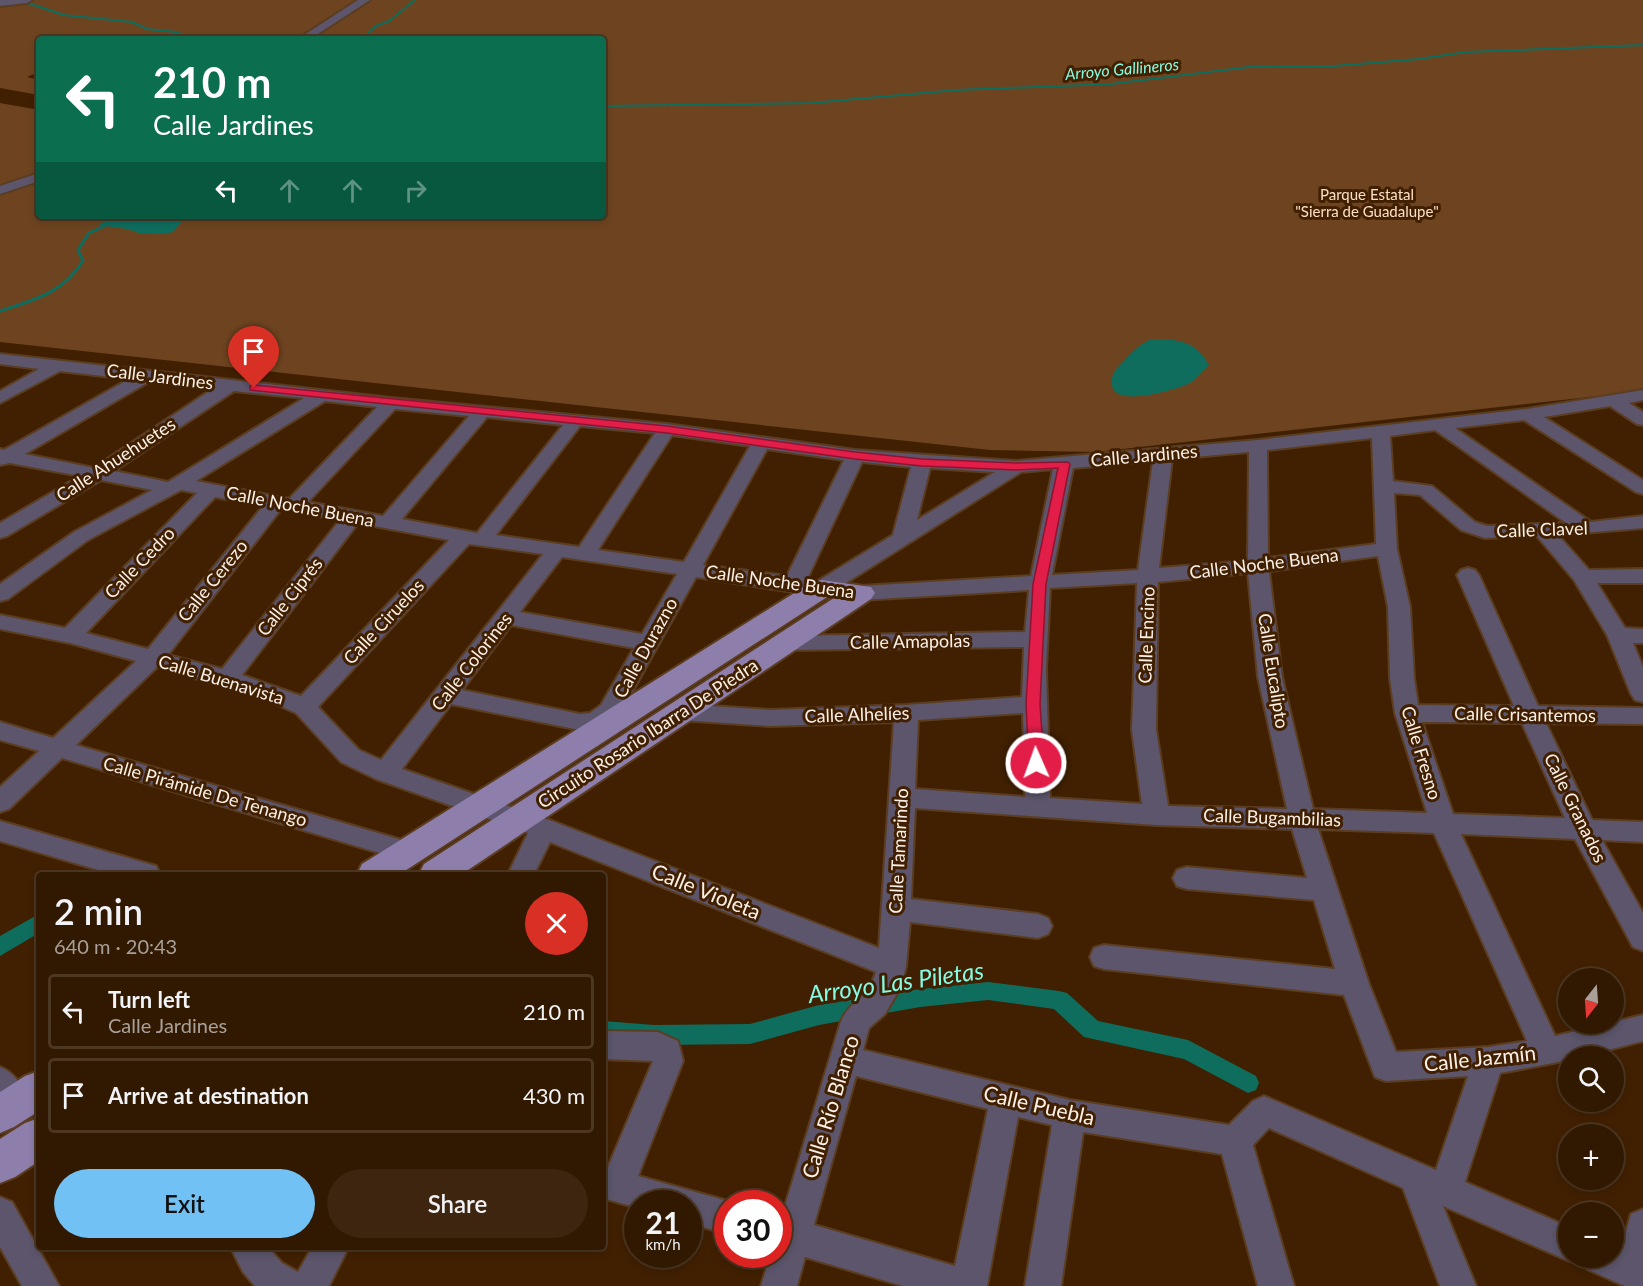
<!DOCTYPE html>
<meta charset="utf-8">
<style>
body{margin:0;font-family:Lato,sans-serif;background:#3d2510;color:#f1f3f6;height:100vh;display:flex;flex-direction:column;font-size:22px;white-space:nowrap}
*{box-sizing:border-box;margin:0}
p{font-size:20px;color:#a8a099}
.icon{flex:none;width:33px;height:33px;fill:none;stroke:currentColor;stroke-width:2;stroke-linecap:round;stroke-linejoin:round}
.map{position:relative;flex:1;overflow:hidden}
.sheet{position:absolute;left:36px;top:872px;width:570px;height:378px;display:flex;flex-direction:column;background:#311801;border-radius:6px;box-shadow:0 3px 9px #0003,0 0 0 2px #4c3723}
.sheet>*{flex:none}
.guide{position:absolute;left:36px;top:36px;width:570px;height:183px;border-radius:6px;box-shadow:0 3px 9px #0003,0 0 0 2px #4c3723;background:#0b6e4f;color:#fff;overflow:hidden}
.needle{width:39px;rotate:197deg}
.tools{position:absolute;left:1558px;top:968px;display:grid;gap:12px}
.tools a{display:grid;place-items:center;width:66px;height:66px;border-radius:50%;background:#311801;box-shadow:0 3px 9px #0003,0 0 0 2px #4c3723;font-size:30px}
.speed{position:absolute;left:624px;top:1190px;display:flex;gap:12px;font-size:30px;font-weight:700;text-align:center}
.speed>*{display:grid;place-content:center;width:78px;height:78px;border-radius:50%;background:#311801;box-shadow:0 3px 9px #0003,0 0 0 2px #4c3723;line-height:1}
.speed small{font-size:15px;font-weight:400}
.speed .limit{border:9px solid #d22;background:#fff;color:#111}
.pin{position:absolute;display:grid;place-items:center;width:51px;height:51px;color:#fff;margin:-62px -26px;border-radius:50% 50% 50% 0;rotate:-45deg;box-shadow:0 0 6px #0007}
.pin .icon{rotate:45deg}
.me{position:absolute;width:66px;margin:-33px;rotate:358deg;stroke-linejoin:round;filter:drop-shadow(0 0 4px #0008)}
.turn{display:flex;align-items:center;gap:21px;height:126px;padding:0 18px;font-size:27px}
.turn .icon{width:78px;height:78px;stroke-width:2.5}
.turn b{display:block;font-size:42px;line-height:51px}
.lanes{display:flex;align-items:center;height:57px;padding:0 18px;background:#0003;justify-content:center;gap:30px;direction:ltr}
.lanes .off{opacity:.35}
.round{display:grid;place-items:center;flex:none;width:63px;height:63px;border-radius:32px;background:#3d2510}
.overview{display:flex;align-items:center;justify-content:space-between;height:102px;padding:0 18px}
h1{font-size:36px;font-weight:600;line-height:45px}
.action{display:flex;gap:12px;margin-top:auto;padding:12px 18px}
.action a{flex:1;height:69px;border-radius:36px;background:#71c1f5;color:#111;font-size:24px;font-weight:600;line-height:69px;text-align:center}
.action a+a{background:#3d2510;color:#f1f3f6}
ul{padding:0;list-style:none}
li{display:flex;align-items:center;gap:18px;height:75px;margin:0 12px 9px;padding:0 6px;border:3px solid #4c3723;border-radius:6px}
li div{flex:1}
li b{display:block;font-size:22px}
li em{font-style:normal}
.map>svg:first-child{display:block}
.green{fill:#6e4420}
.water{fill:#0f6d5e}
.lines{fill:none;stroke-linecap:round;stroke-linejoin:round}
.stream-far1{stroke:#0f6d5e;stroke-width:2}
.stream{stroke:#0f6d5e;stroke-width:3}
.canal{fill:#0f6d5e;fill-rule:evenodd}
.minor-casing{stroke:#5b3d21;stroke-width:4}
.major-casing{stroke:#5b3d21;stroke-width:4}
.minor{fill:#5c556b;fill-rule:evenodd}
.major{fill:#8d7eac;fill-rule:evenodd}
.route{fill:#e11d48;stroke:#92132f;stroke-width:1.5}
.labels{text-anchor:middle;stroke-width:6;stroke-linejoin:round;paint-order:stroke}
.far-park-label{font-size:15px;fill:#fcdec7;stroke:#412001}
.far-water-label{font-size:16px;font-style:italic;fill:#85fbe3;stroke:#412001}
.street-label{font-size:18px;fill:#fbf0e8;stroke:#412001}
.near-street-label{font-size:21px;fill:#fbf0e8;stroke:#412001}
.near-water-label{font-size:24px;font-style:italic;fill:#85fbe3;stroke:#412001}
</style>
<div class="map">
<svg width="1643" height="1286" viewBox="0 0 1643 1286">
<rect width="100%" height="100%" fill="#412001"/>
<path class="green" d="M0 0H1643V391L1095 452 990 450 0 342V103L39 110V216H603V39H39V72L27 77 39 80V95L0 88Z"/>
<path class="water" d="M113 216H187L173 232 163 234 139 233 127 229 99 225Z
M1153 339C1178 339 1196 341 1209 365 1203 371 1196 380 1188 384 1175 390 1114 408 1112 385 1111 376 1114 371 1120 365 1130 355 1139 343 1153 339Z"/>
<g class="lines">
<path class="stream-far1" d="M25 2 64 15 132 22 147 29 176 32 195 39
M368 39 367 34 376 26 389 21 415 0
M603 106 811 103 957 90 1111 84 1249 67 1334 66 1419 59 1466 52 1643 45"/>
<path class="stream" d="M0 311C34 300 63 293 83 261L78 250 89 233 107 225"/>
<path class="canal" d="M39 914V933L0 956V936Z
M988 982 1059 991 1067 993 1098 1021 1188 1040 1256 1076 1259 1083 1256 1090 1248 1093 1184 1059 1084 1037 1054 1009 988 1000 920 1007 819 1025 750 1044 654 1045 603 1041V1021L654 1025 750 1024 819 1005 920 989Z"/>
<g class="minor-casing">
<path id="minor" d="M0 0H32L27 3 0 6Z
M358 0H370L310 39H298Z
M39 173V181L0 194V186Z
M0 354 391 398 667 424 855 450 1016 461 1258 440 1527 409 1643 390V400L1629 403 1643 412V425L1637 424 1610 406 1544 417 1643 480V494L1636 492 1524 420 1455 428 1591 522 1643 516V528L1558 535 1589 570 1643 569V583H1597L1625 628 1643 629V643H1633L1643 667V702L1635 700 1631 694 1607 635 1574 580 1537 536 1485 538 1461 530 1420 495 1394 493 1397 549 1410 607 1414 678 1418 705 1514 706 1457 575 1461 570 1468 568 1475 570 1479 575 1538 706 1643 708V724L1546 723 1592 820 1643 822V842L1602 840 1643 913V951L1633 947 1575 839 1461 834 1555 1036 1643 1015V1041L1585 1056H1569V1060L1500 1073 1465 1182 1569 1227V1257H1579L1569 1261 1443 1206 1476 1286H1440L1403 1188 1269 1128 1253 1145 1294 1286H1258L1222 1154 1083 1132 1061 1286H1025L1052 1125 1018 1117 987 1286H903L805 1257 797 1286H761L771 1254H778V1215L782 1216 841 1021C850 1001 869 995 876 972L550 842 534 874H508L528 833 376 779 341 762 296 713 260 697 157 667 76 745 419 845 423 852 419 859 410 862 62 758 9 809 0 812V787L39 751 0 740V722L53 738 136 661 70 643 0 629V615L65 628 197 493 181 490 88 540 8 599 0 601V584L74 532 152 490 101 480 7 536 0 538V523L80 476 10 463 0 465V449L4 450 129 379 60 371 0 403V391L39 369 0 364ZM150 381 214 388 94 468 25 454ZM234 391 304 398 168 482 114 471ZM325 401 377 407 289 499 196 481ZM395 409 469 416 383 516 308 502ZM487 417 563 425 477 533 402 519ZM580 426 655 433 579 547 496 535ZM1435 430 1566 523 1487 526 1475 522 1432 486 1393 481 1390 436ZM672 435 750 446 684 562 598 550ZM1372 438 1376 544 1268 558 1267 450ZM767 449 844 460 787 576 703 565ZM1249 452 1248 561 1159 568 1172 459ZM1153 461 1138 570 1052 575 1073 468ZM862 462 911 467 893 535 818 581 807 579ZM930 468 995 472 917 520ZM1053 469 1031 576 861 586 853 588 850 593 853 598 861 600 1029 590 1025 632 786 636 778 638 775 643 778 648 786 650 1024 647 1022 697 906 705 770 710 681 704 673 706 669 712 673 718 681 720 770 726 894 722 879 948 552 821 402 769 451 704 580 730 604 727 618 717 696 577 794 592 822 595 830 593 1021 472ZM215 497 263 506 148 649 86 633ZM281 509 340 520 222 669 168 655ZM358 523 449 540 301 696 242 675ZM469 544 543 554 381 760 359 750 318 707ZM1378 556 1388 607 1390 678 1395 713 1427 813 1313 809 1282 677 1269 571ZM562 557 677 574 642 634 520 612ZM1248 573 1258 677 1287 809 1168 806 1156 730 1158 582ZM1137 583 1132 730 1142 804 1050 798 1046 669 1050 588ZM511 625 634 648 601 705 590 713 580 714 462 690ZM1023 713 1025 797 915 789 918 720ZM1422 722 1522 723 1565 818 1453 814ZM915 808 1156 825 1292 829 1307 878 1187 867 1177 870 1173 878 1177 886 1187 889 1314 900 1335 969 1104 945 1094 948 1090 957 1094 966 1104 969 1344 995 1375 1077 1386 1081 1468 1076 1436 1170 1264 1096 1253 1101 1229 1125 1070 1100 863 1050 869 1028 885 1014 901 987 906 966 910 922 1038 938 1048 934 1052 926 1048 918 1038 914 911 899ZM1318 829 1434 833 1527 1041 1488 1047 1396 1052 1369 984ZM856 1076 988 1109 955 1266 814 1225Z
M0 821 156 866 160 874H112L0 841Z
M603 1031 658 1032 678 1041 683 1061 638 1176 735 1203H728V1234L688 1223V1203H638V1208L603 1198V1166L608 1167 653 1061 603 1059Z
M0 1067C16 1073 24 1089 31 1105L26 1115 15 1120 4 1115 0 1109Z
M0 1197 12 1202 59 1286H22L0 1247Z
M1643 1209V1286H1625L1587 1269 1582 1257H1614V1246L1621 1249 1631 1214Z
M230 1246H267L282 1263 298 1272 313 1246H349L329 1286H255L243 1272Z"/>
</g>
<g class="major-casing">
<path id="major" d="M822 580 871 587 875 593 871 599 462 874H419L424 864 834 598 827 597 400 874H357L362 864 812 582Z
M39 1071V1111L14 1127 0 1133V1092L25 1076Z
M39 1118V1161L15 1177 0 1183V1139L25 1123Z"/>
</g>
<use href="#minor" class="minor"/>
<use href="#major" class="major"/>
</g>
<path class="route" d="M254 385 667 426 855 452 922 459 1016 463 1068 462 1070 464 1046 584 1040 704 1044 763 1042 767H1031L1029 763 1026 704 1033 584 1058 468 1016 470 922 466 855 459 667 433 250 390V386Z"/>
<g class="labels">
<g class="far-park-label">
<text x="1367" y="200">Parque Estatal<tspan x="1367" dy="17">"Sierra de Guadalupe"</tspan></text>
</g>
<g class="far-water-label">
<text transform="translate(1122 69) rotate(-5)" y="6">Arroyo Gallineros</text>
</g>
<g class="street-label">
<text transform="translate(160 377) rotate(7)" y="6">Calle Jardines</text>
<text transform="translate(1144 456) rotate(-5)" y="6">Calle Jardines</text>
<text transform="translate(116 460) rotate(-33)" y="6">Calle Ahuehuetes</text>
<text transform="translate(300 507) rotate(11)" y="6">Calle Noche Buena</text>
<text transform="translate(1542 530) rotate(-2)" y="6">Calle Clavel</text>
<text transform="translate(140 563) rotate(-46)" y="6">Calle Cedro</text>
<text transform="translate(1264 564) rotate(-7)" y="6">Calle Noche Buena</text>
<text transform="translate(213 581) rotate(-51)" y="6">Calle Cerezo</text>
<text transform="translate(780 582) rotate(8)" y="6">Calle Noche Buena</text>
<text transform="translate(290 597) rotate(-52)" y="6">Calle Ciprés</text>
<text transform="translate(384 622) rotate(-47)" y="6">Calle Ciruelos</text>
<text transform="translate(1147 635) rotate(-88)" y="6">Calle Encino</text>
<text transform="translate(910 642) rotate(-1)" y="6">Calle Amapolas</text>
<text transform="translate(646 648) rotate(-61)" y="6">Calle Durazno</text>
<text transform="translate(472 662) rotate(-52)" y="6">Calle Colorines</text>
<text transform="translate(1273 671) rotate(81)" y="6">Calle Eucalipto</text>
<text transform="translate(221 680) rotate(17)" y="6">Calle Buenavista</text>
<text transform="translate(857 715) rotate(-2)" y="6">Calle Alhelíes</text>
<text transform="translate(1525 715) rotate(1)" y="6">Calle Crisantemos</text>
<text transform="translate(648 734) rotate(-33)" y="6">Circuito Rosario Ibarra De Piedra</text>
<text transform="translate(1421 753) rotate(73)" y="6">Calle Fresno</text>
<text transform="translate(205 792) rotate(16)" y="6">Calle Pirámide De Tenango</text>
<text transform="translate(1575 808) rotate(64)" y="6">Calle Granados</text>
<text transform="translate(1272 818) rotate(2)" y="6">Calle Bugambilias</text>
<text transform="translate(899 851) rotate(-87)" y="6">Calle Tamarindo</text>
</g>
<g class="near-street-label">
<text transform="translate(706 892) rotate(22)" y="7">Calle Violeta</text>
<text transform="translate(1480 1059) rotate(-6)" y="7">Calle Jazmín</text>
<text transform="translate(1039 1106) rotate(13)" y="7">Calle Puebla</text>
<text transform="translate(831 1107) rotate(-73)" y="7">Calle Río Blanco</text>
</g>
<g class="near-water-label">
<text transform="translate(896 983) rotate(-8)" y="8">Arroyo Las Piletas</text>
</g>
</g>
</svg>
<div class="tools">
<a><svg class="needle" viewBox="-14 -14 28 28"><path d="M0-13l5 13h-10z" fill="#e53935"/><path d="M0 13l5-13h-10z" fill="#a8a099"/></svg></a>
<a><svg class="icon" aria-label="search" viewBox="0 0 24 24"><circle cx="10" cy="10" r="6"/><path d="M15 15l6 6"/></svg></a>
<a>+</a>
<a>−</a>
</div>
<div class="speed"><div>21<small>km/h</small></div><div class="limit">30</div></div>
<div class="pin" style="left:254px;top:388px;background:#d93025"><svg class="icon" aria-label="arrive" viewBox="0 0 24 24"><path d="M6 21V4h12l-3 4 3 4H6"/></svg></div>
<svg class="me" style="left:1036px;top:763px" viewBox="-20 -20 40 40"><circle r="17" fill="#e11d48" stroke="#fff" stroke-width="3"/><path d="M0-11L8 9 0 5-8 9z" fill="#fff"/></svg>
<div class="guide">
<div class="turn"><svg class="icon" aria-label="left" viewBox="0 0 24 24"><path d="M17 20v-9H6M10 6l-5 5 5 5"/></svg><div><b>210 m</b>Calle Jardines</div></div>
<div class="lanes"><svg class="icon" aria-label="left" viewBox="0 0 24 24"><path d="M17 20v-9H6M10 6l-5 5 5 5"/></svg><svg class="icon off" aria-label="ahead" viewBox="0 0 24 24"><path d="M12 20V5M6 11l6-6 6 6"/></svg><svg class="icon off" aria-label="ahead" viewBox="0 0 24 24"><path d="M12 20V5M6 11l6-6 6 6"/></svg><svg class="icon off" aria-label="right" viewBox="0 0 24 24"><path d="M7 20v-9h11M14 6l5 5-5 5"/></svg></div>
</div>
<section class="sheet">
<div class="overview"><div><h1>2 min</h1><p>640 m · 20:43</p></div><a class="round" style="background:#d93025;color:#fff"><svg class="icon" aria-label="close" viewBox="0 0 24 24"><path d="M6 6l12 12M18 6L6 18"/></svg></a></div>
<ul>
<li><svg class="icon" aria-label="left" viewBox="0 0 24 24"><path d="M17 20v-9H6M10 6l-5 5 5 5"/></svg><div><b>Turn left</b><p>Calle Jardines</p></div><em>210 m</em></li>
<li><svg class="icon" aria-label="arrive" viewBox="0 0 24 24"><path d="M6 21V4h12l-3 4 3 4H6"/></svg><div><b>Arrive at destination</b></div><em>430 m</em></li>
</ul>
<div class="action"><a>Exit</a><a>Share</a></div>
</section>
</div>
